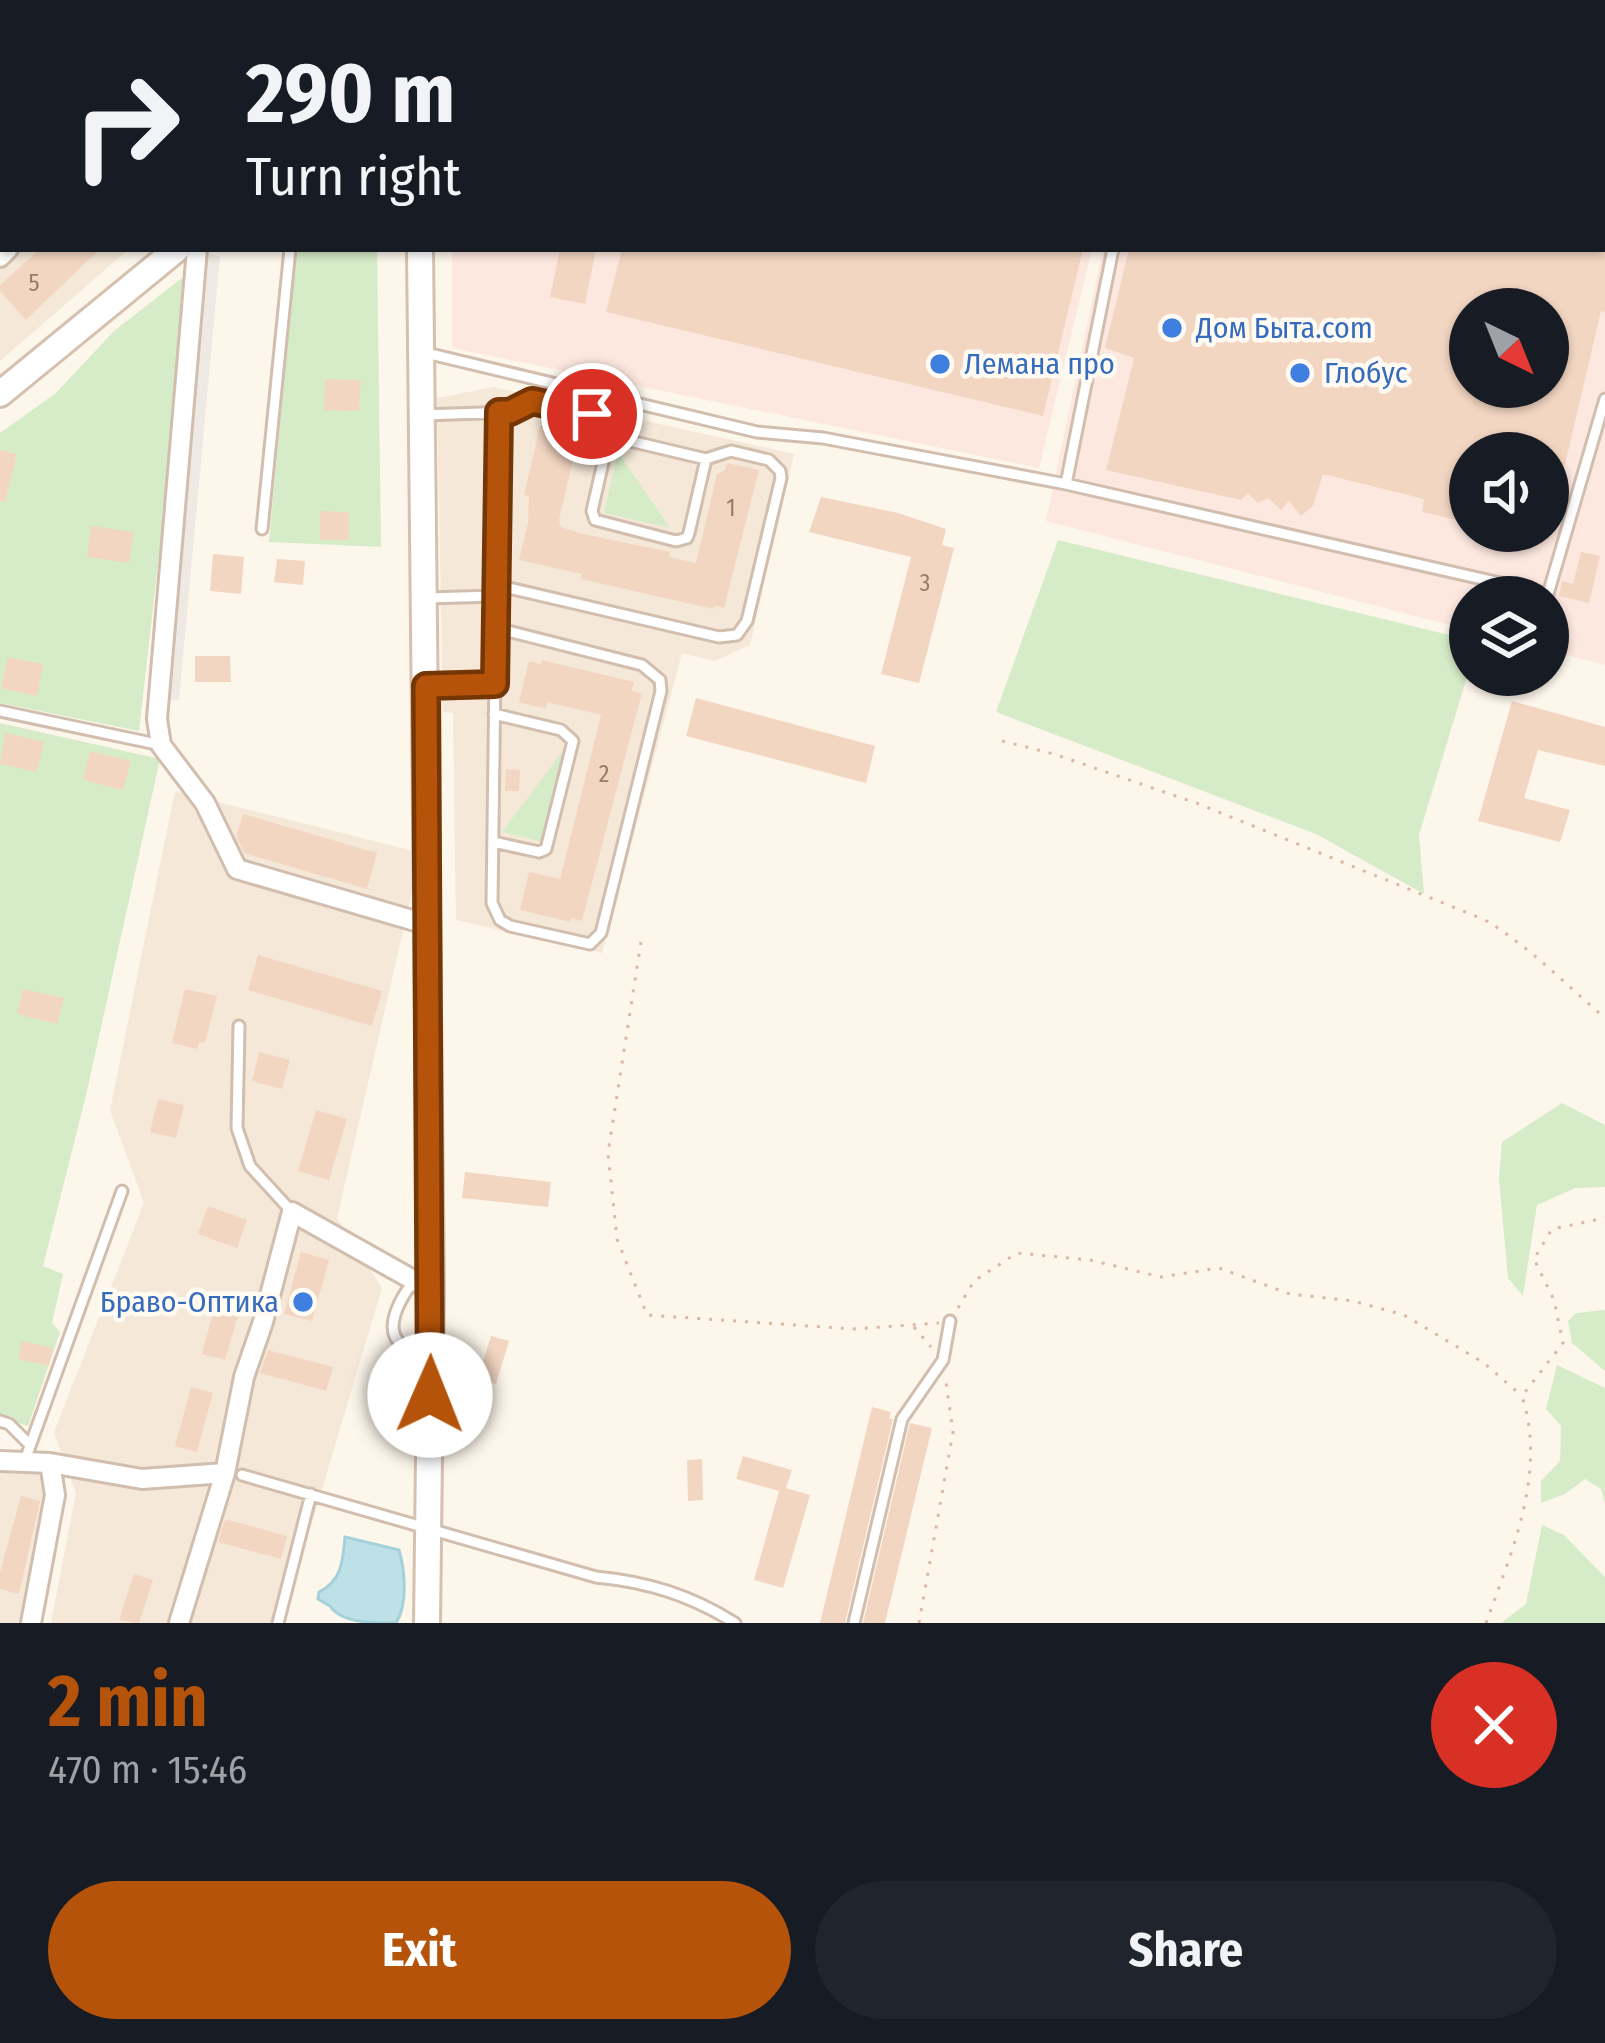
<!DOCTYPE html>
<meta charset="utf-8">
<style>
body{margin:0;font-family:"Fira Sans Condensed",sans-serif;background:#20242c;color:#f1f3f6;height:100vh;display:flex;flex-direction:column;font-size:45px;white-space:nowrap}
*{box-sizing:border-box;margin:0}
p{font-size:39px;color:#9ea1a6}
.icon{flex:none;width:66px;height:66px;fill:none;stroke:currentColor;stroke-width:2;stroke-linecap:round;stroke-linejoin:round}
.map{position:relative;height:1623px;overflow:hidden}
.details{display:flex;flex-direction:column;background:#171b24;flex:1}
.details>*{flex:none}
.banner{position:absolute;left:0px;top:0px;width:1605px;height:252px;box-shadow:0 3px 9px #0004;background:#171b24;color:#f1f3f6;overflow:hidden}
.needle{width:78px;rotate:137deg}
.tools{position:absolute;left:1449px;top:288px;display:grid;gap:24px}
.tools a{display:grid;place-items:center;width:120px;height:120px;border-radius:50%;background:#171b24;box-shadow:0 3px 9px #0004;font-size:60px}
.pin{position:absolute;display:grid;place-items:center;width:102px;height:102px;color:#fff;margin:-51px;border:6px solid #fff;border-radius:50%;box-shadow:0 3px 12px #0007}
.me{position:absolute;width:132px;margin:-66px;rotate:1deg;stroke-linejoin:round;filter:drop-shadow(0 0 9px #0008)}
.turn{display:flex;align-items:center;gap:42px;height:252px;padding:0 48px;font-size:54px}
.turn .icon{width:156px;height:156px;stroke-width:2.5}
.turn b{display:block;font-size:84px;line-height:102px}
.round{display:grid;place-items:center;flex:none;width:126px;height:126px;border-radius:63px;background:#20242c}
.head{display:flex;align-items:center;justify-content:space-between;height:204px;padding:0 48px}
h1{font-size:72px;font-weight:700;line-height:90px;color:#b45309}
.button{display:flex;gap:24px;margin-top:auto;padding:24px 48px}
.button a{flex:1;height:138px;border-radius:72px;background:#b45309;color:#fff;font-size:48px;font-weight:700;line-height:138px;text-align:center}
.button a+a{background:#20242c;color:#f1f3f6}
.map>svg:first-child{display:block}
.residential{fill:#f5e8d9}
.commercial{fill:#fde8df;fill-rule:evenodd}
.industrial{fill:#efe9e3}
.green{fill:#d6ecc8}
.water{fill:#bee1e8;stroke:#a4d1da;stroke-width:3}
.building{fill:#f3d6c2;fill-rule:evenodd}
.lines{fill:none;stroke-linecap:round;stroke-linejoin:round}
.lane-casing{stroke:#d1beaf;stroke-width:15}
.street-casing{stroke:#d1beaf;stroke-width:24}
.secondary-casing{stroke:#d6c0af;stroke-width:30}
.path{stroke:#d9b9a4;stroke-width:3;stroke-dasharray:3 9;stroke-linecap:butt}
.lane{stroke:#fff;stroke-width:9}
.street{stroke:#fff;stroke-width:18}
.secondary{stroke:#fff;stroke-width:24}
.route-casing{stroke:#753606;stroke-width:30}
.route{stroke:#b45309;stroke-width:21}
.shop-dot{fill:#3f7fe0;stroke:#fffaf2;stroke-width:4.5}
.labels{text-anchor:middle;stroke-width:9;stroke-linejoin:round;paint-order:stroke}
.number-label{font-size:24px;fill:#987b6a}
.shop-label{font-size:30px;fill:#366cbe;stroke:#fffaf2;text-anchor:start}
</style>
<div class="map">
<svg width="1605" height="1623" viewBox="0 0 1605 1623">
<rect width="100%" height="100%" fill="#fdf6eb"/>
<path class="residential" d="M0 0H375L378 3H3V249H129L0 361Z
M494 387 794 454 750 645 715 661 682 653 602 953 456 920 453 713 443 712 437 398Z
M175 791 421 853 337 1218 382 1288 282 1623H51L76 1493 54 1432 144 1203 110 1110Z
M5 1467 43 1474 49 1487 25 1623H0V1471Z"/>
<path class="commercial" d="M1001 0H1605V665L1548 650V597H1470V630L1046 521 1103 249H1602V3H1001ZM1470 309H1548V387H1470ZM1470 453H1548V531H1470Z
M452 249H1092L1039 468 452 348Z"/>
<path class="industrial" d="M204 254 220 256 179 700 163 699Z"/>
<path class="green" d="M296 249H377L381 547 269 542Z
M182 278 190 282 139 731 0 703V433L56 393 114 331Z
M618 452 670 528 604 513Z
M1058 540 1470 640V667L1419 835 1424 894 1316 834 996 712Z
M0 723 160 759 87 1091 43 1266 63 1274 52 1323 60 1332 28 1426 0 1417Z
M565 748 542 842 502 832Z
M1562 1103 1605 1125V1187L1575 1188 1537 1205 1523 1296 1508 1278 1499 1179 1502 1142Z
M1605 1310V1371L1572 1343 1568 1321 1576 1313Z
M1557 1365 1605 1388V1504L1601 1489 1585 1479 1565 1494 1541 1503V1481L1560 1461 1561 1426 1546 1409Z
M1542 1525 1564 1535 1605 1577V1623H1501L1526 1604Z"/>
<path class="water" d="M345 1537 399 1550C405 1571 408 1604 396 1623 372 1623 341 1623 330 1606L318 1599 319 1592C342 1581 343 1560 345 1537Z"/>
<path class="building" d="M40 249H100L26 320 0 291V285Z
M560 249H596L585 304 550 297Z
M622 249H1083L1043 416 606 312Z
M1129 249H1605V312L1601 311 1560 486 1548 482V453H1470V523L1422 512 1424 499 1323 474 1313 506 1301 516 1289 501 1281 510 1268 498 1258 503 1248 493 1241 500 1106 470 1134 358 1105 348ZM1470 309H1548V387H1470Z
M325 379 361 380 359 411 324 410Z
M552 414 582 421 559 520 561 527 583 534 670 552 669 557 696 563 717 474 725 470 727 463 759 470 724 608 714 605 713 609 581 579 582 574 519 560 528 523 529 496 524 495 540 426 545 427Z
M0 450 17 454 5 502 0 501Z
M821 497 898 513 946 529 942 545 954 548 919 683 881 674 911 557 809 532Z
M320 511 349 512V540H320Z
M91 526 134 532 129 563 87 557Z
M1581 552 1600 556 1589 603 1559 596 1562 581 1573 584Z
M213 554 244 557 241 594 210 591Z
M277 559 305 561 303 585 274 582Z
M195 656H230L231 682H195Z
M8 657 43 664 37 696 1 688Z
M542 660 634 682 632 691 642 693 582 921 571 918 570 922 520 910 529 872 560 879 601 715 547 702 546 709 519 702 529 661 541 664Z
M696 698 875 746 866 783 686 736Z
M1512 701 1605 727V766L1538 750 1524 798 1570 810 1560 842 1478 821Z
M5 733 44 742 37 772 0 764Z
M90 751 131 761 123 790 83 780Z
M506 769 520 770 519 791H505Z
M243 814 377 853 367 889 244 853 236 836Z
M258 955 382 991 372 1026 248 990Z
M23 989 64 998 57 1024 17 1014Z
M185 989 217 996 205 1043 199 1042 197 1049 172 1043Z
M259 1052 290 1060 282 1089 252 1081Z
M158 1099 184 1105 176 1138 150 1132Z
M316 1110 347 1119 329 1180 298 1171Z
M465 1172 551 1182 548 1207 462 1198Z
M208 1206 247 1220 237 1248 198 1234Z
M301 1252 329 1260 312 1321 284 1314Z
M217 1298 241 1305 225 1360 202 1354Z
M491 1336 509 1341 496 1384 478 1378Z
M22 1341 53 1348 49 1366 18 1359Z
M268 1350 333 1367 326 1391 260 1373Z
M191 1387 213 1393 197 1452 175 1446Z
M872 1407 891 1412 889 1418 893 1419 845 1623H820Z
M910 1423 932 1428 885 1623H863Z
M743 1456 792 1470 786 1488 810 1495 783 1588 754 1580 779 1491 736 1479Z
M702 1459 703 1500 688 1501 687 1460Z
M21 1496 40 1501 19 1594 0 1589V1572Z
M225 1519 287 1536 281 1559 218 1542Z
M134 1574 153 1580 139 1623 119 1620Z"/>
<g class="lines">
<g class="lane-casing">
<path id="lane" d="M260 0 262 3
M360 0 363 3
M280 3 284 0
M669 3 670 0
M711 3V0
M749 3 750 0
M836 3 837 0
M881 3V0
M923 3V0
M988 3 989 0
M1188 3 1189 0
M1602 185 1605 186
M1113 249 1066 484 1548 594 1605 399
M422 352 757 432 823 438 1066 484
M423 415 510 412 532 401 543 402 592 414 609 436 706 459 731 451 769 460 780 471 781 478 747 621 737 635 719 637 496 585V596L426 598
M609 436 592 511 595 520 676 541 687 538 689 533 706 459
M262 529 290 249
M496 585 499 412
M496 628 642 665 660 680 661 691 601 933 590 944 510 926 500 920 492 903 496 596
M428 686 495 684
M0 711 161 745
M493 842 539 852 546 849 573 741 561 730 494 714
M239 1026 237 1128 250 1166 292 1212
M414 1281C391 1309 376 1352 430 1351
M0 1421 9 1424 30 1445
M25 1460 122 1191
M242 1475 596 1577C648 1582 690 1595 735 1623
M278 1623 311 1494
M854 1623 902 1419 943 1360 950 1321"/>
</g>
<g class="street-casing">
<path id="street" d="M404 0 407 3
M33 3 36 0
M0 33 3 30
M197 249 157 719 161 745 205 803 237 869 429 925
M0 257 8 249
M0 1461 50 1463
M31 1623 55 1495 50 1463 142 1479 225 1473
M179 1623 225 1473 244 1377 263 1322 292 1212 431 1290"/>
</g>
<g class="secondary-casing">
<path id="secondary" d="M423 3 425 0
M420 249 431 1290 427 1623
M0 394 177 249"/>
</g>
<path class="path" d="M1215 3 1216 0
M1581 3 1582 0
M1002 741 1054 754 1199 804 1485 920C1530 947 1565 984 1605 1018
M641 942 608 1153 617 1239 647 1315 853 1329 939 1323
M958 1308 974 1281 1017 1253 1090 1260 1161 1277 1219 1268 1290 1294 1353 1301 1404 1315 1484 1363 1522 1396
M914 1327 931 1347
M919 1623 953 1432 946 1382
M1486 1623C1512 1551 1547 1472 1522 1396L1563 1343 1554 1300 1534 1259 1552 1229 1605 1218"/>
<use href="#lane" class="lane"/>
<use href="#street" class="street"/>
<use href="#secondary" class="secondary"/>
</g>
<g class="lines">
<g class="route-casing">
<path id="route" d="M430 1395 426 686 495 684 499 412H510L532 401 592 414"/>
</g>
<use href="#route" class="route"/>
</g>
<g class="shop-dot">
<circle cx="1172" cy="328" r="12"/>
<circle cx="940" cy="364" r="12"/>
<circle cx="1300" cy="373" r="12"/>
<circle cx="303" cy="1302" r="12"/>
</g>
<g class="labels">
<g class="number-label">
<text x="34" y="291">5</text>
<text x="731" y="516">1</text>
<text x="925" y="591">3</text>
<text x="604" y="782">2</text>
</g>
<g class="shop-label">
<text x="1196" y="338">Дом Быта.com</text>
<text x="964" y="374">Лемана про</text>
<text x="1324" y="383">Глобус</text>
<text x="279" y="1312" text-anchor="end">Браво-Оптика</text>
</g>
</g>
</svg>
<div class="tools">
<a><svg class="needle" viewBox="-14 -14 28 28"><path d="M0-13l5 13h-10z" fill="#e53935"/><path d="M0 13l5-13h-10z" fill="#9ea1a6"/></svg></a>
<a><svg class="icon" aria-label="sound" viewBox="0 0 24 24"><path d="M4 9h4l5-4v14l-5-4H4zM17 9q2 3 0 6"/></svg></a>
<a><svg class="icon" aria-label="layers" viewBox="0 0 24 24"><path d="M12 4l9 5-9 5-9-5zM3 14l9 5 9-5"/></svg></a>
</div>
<div class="pin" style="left:592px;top:414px;background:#d93025"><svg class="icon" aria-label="arrive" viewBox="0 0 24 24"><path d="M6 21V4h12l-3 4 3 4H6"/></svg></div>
<svg class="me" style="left:430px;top:1395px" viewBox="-20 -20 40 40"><circle r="19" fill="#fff"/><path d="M0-13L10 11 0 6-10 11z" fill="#b45309"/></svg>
<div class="banner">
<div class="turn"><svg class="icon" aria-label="right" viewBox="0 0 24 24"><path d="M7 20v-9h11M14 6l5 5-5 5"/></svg><div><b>290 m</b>Turn right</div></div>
</div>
</div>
<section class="details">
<div class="head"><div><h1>2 min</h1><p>470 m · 15:46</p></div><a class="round" style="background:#d93025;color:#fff"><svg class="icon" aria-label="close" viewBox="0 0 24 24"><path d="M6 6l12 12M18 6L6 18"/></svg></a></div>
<div class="button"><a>Exit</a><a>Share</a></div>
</section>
